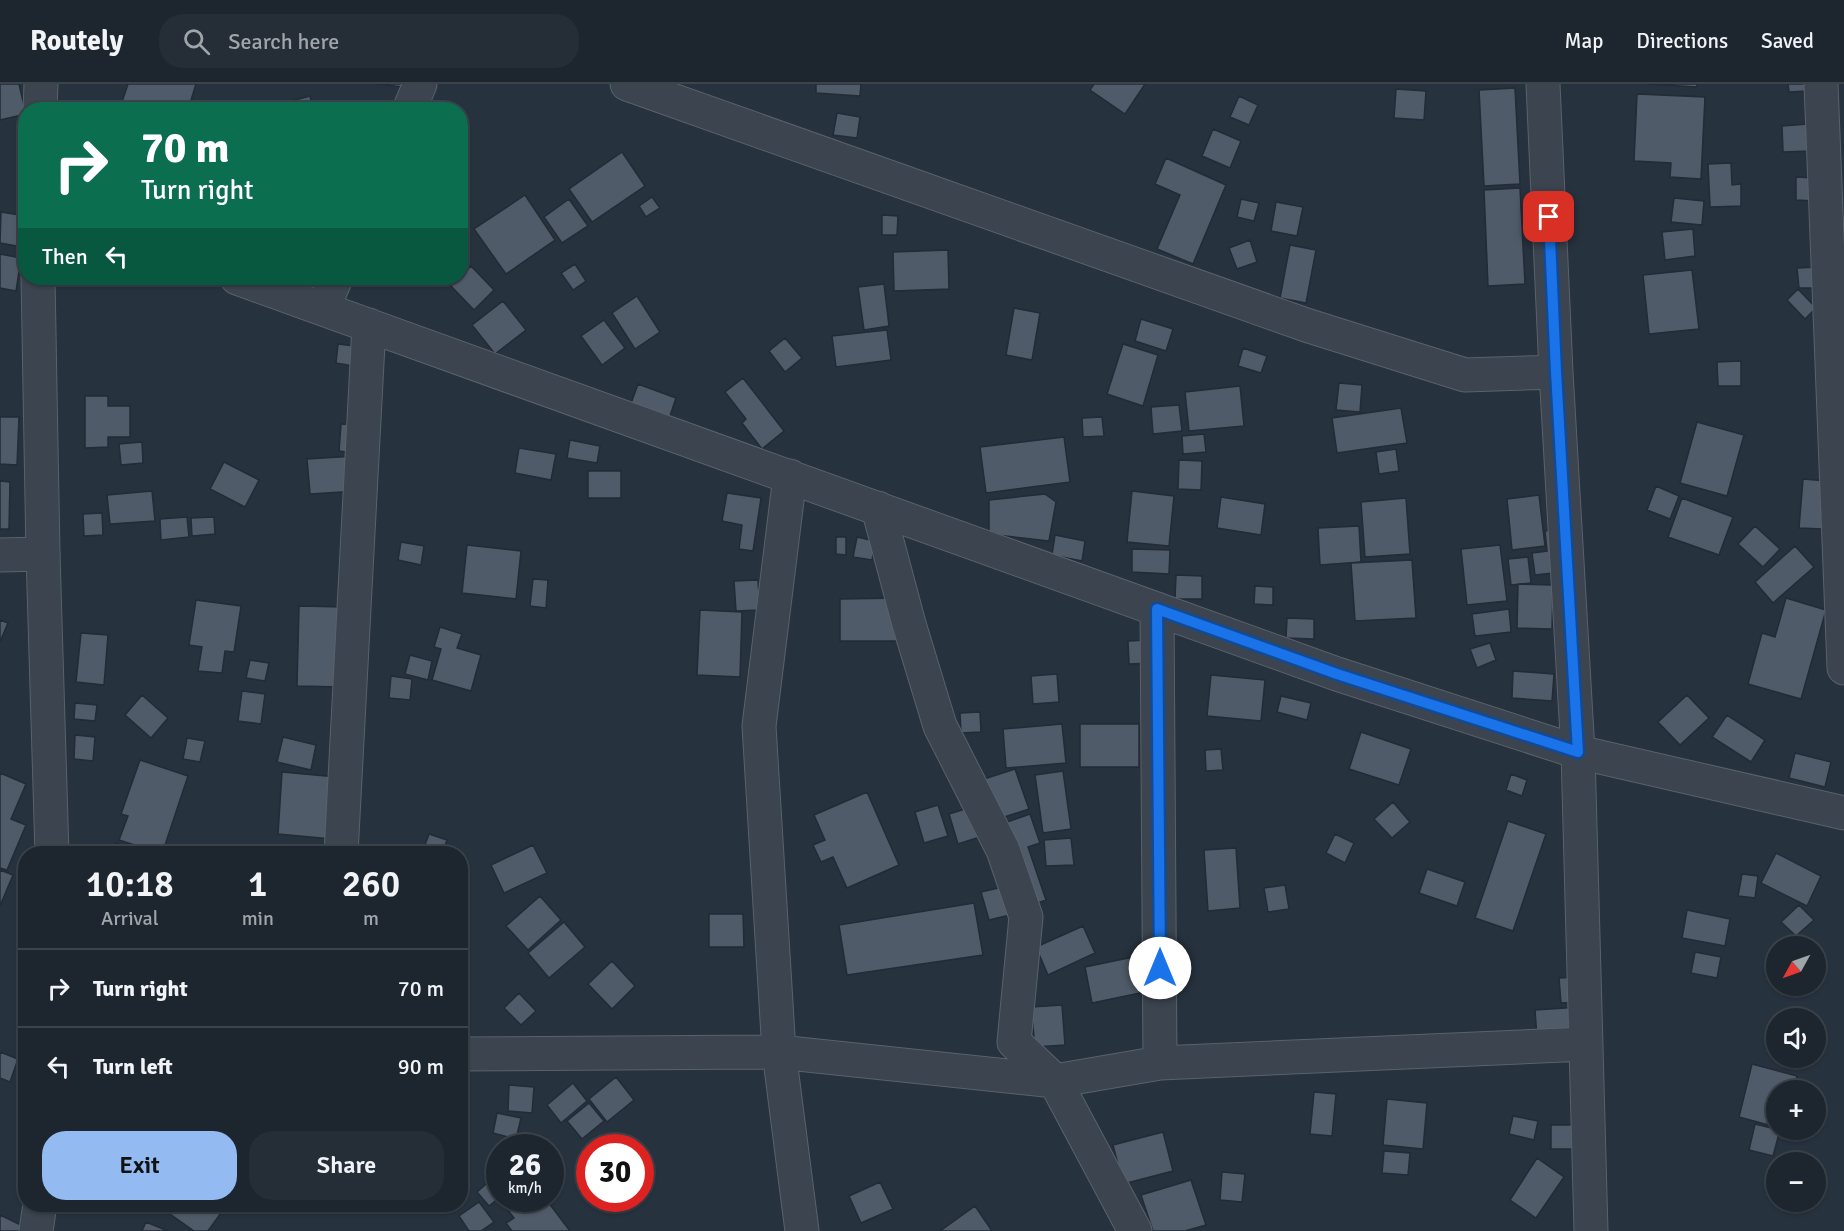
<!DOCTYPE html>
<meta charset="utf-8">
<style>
body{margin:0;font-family:Signika,sans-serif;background:#252e37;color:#f1f3f6;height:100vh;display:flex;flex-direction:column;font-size:22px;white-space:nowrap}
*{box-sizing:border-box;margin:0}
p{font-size:20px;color:#a0a5aa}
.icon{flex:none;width:33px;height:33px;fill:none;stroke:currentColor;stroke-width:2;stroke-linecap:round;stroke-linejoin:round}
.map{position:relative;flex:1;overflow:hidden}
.details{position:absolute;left:18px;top:762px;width:450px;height:366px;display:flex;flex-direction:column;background:#1d262f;border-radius:24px;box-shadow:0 2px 4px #0004,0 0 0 2px #3b434b}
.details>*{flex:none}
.banner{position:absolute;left:18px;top:18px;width:450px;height:183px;border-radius:24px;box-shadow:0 2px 4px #0004,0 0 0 2px #3b434b;background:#0b6e4f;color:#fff;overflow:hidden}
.needle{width:39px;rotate:230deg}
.tools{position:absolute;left:1766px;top:852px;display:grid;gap:12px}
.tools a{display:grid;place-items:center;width:60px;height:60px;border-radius:50%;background:#1d262f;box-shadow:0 2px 4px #0004,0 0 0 2px #3b434b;font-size:30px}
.speed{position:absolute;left:486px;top:1050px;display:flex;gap:12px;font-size:30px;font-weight:700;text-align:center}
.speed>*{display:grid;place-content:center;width:78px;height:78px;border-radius:50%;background:#1d262f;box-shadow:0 2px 4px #0004,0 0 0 2px #3b434b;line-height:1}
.speed small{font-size:15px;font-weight:400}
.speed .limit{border:9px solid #d22;background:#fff;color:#111}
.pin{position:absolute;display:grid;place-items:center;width:51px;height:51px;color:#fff;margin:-26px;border-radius:12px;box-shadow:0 3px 9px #0006}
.me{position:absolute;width:66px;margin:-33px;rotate:0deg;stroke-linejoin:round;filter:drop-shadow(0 0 4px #0008)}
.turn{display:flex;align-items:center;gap:21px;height:126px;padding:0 24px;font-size:27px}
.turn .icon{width:78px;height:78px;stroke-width:2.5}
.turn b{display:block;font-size:42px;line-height:51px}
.then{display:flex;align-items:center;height:57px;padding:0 24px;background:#0003;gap:12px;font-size:22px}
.eta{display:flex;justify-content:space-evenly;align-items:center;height:102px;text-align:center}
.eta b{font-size:36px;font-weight:600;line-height:42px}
.button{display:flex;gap:12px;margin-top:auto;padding:12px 24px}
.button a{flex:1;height:69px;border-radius:24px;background:#93bbf2;color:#111;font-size:24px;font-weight:600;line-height:69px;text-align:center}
.button a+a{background:#252e37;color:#f1f3f6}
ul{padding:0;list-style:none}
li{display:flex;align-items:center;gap:18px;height:78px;padding:0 24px;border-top:2px solid #3b434b}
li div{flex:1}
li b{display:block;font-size:22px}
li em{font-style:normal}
header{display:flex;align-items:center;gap:36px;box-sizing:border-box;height:84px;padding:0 30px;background:#1d262f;border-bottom:2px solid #3b434b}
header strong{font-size:28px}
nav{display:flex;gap:33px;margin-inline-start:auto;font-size:21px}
.search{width:420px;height:54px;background:#252e37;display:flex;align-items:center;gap:15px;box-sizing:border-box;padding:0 21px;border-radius:24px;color:#a0a5aa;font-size:22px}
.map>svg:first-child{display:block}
.building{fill:#505b69;stroke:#222b36;stroke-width:1.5}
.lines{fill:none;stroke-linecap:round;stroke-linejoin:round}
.minor-casing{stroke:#59626c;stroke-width:35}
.tertiary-casing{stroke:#59626c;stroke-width:35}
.minor{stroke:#3b444f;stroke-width:33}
.tertiary{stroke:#3b444f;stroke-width:33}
.route-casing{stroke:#114b97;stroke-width:15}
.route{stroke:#1a73e8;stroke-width:10}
</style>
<header>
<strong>Routely</strong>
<div class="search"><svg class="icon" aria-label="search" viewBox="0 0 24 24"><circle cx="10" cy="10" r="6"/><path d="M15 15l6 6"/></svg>Search here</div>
<nav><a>Map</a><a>Directions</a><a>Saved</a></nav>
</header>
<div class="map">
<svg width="1844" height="1147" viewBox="0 0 1844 1147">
<rect width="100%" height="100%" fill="#27323f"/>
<path class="building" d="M0 0H19L26 30 0 36Z
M128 0H196L188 26H140L141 23 122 18Z
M376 0H413L412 4Z
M816 0H861L860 12 816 9Z
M1094 0H1145L1125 30 1090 6Z
M1648 0H1697V3Z
M1788 0H1807L1808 7 1789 8Z
M1515 4 1520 100 1484 102 1479 6Z
M1396 5 1426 7 1424 36 1394 34Z
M1637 10 1705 13 1701 95 1670 93 1671 79 1634 77Z
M310 12 313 26H258Z
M1239 12 1258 21 1249 41 1230 33Z
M837 29 860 33 857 54 833 51Z
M1808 40 1810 67 1783 68 1782 42Z
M1213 45 1241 57 1230 84 1202 72Z
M622 68 645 102 592 138 569 105Z
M1166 74 1226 101 1193 180 1157 165 1180 111 1155 100Z
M1731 79 1732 101 1741 100V122L1710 123 1708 80Z
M1796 93 1814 94 1815 117 1796 116Z
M1520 104 1525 200 1488 202 1484 106Z
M525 111 555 156 506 190 474 145Z
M652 113 660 124 646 133 639 122Z
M1674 114 1704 117 1702 141 1671 138Z
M569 115 588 142 562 159 544 133Z
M1241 115 1259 119 1254 137 1237 133Z
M1276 118 1303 123 1297 152 1271 147Z
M1 128 26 132 22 163 0 159Z
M882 131 898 132 897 151H882Z
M1693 145 1695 172 1665 176 1662 148Z
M1250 156 1257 178 1237 185 1229 164Z
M1290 161 1316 166 1306 219 1280 214Z
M948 166 949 205 894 207 893 168Z
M0 170 21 174 16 207 0 204Z
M575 180 586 197 573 206 561 189Z
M471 182 494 206 474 226 451 202Z
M1817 183 1818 204H1799L1797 184Z
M1692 186 1699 245 1649 250 1643 191Z
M884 200 889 242 864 246 858 203Z
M1798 205 1816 224 1805 235 1787 216Z
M637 212 660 248 635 265 612 229Z
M503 217 526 246 495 270 472 241Z
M1014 224 1040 229 1032 276 1006 271Z
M1141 235 1173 245 1166 267 1135 257Z
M604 236 625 264 602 281 581 252Z
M887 246 891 276 836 283 832 252Z
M785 254 802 274 785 288 769 267Z
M338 260 355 262 353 282 336 279Z
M1123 260 1158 271 1143 322 1107 310Z
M1243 264 1267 272 1261 289 1238 282Z
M1741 277V302H1718L1717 278Z
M743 294 784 347 762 365 742 339 746 335 725 308Z
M1339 299 1362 301 1360 328 1336 326Z
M638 300 676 314 668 338 629 325Z
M1240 302 1244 342 1189 347 1185 308Z
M85 312H108V322H130V353H108V363L85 364Z
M1179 321 1182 347 1153 350 1151 323Z
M1401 324 1407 359 1337 369 1332 334Z
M0 333H19L17 381 0 380Z
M1102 333 1104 352 1083 353 1082 334Z
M1697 338 1744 351 1727 412 1680 399Z
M341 340 361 341 358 370 339 367Z
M1204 350 1206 368 1183 370 1182 352Z
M1064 353 1070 398 986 409 980 363Z
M570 356 600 362 597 379 567 374Z
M142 358 143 379 121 381 119 360Z
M519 364 556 370 551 396 515 389Z
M1396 365 1399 387 1379 390 1376 368Z
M356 372 358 407 310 410 307 375Z
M1179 376 1202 377 1201 406 1178 405Z
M224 378 259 396 245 423 210 405Z
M588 387H621V414H588Z
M1803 395 1827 397 1823 445 1799 444Z
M0 397 10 398 9 445H0Z
M1656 402 1679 412 1670 435 1647 426Z
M152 407 155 437 110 440 107 411Z
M1132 407 1174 412 1169 462 1127 458Z
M727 409 761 414 753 467 739 465 742 441 722 437Z
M1045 410 1056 418 1049 457 989 450V416Z
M1539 411 1545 462 1512 466 1507 415Z
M1221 413 1265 420 1261 451 1217 444Z
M1406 414 1410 470 1365 473 1361 418Z
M1682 414 1733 433 1719 471 1668 453Z
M102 429 103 451 84 452 83 430Z
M187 433 189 453 161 456 160 435Z
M214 433 215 450 192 452 191 434Z
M1359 442 1361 478 1320 481 1318 444Z
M1755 442 1780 465 1763 483 1738 460Z
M1557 445 1562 488 1535 491 1532 469 1547 467 1545 447Z
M1055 451 1085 457 1082 477 1052 471Z
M836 453H846V471L836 470Z
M857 453 875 457 872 476 853 473Z
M401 458 424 462 421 481 398 476Z
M467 461 521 467 516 515 462 509Z
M1500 461 1507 517 1467 521 1461 465Z
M1795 462 1814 483 1773 519 1755 498Z
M1132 465 1170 466 1169 490 1132 488Z
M1528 473 1531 499 1511 501 1508 475Z
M1412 476 1416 534 1355 537 1351 479Z
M1176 491 1202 492V515H1175Z
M533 495 548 496 546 524 530 522Z
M758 496 760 526 736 527 734 497Z
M1518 500 1553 501 1552 545 1517 544Z
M1255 502 1273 503V521L1254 520Z
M901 514 902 557H840V515Z
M1786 514 1826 526 1801 615 1748 600 1762 549 1775 553Z
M196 516 241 522 234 568 225 567 222 589 198 587 202 563 189 561Z
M299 522 346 523 344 603 297 602Z
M1509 525 1511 548 1475 552 1472 530Z
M700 526 742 528 740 593 697 591Z
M1287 534 1314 535V555L1286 554Z
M0 536 8 539 0 558Z
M440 543 462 550 457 564 481 571 471 607 432 596 441 565 434 563Z
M81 549 108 551 104 601 76 598Z
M1148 556 1150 579 1129 580 1128 557Z
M1490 559 1496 576 1477 584 1470 565Z
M410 571 432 577 428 596 405 590Z
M250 576 269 579 265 597 246 594Z
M1513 587 1554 590 1552 617 1512 614Z
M1057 590 1059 618 1033 620 1031 592Z
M1211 591 1265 596 1261 637 1207 632Z
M391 592 412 595 410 616 389 614Z
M242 607 265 610 261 640 238 637Z
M142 611 168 634 151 654 125 631Z
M1687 611 1709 634 1680 661 1658 638Z
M1281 612 1311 619 1307 636 1277 628Z
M75 619 97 621 95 637 74 635Z
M980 628 981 648 961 649 960 629Z
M1727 631 1765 656 1751 678 1712 653Z
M1062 640 1066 679 1006 684 1003 645Z
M1080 640H1139V683H1080Z
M1361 648 1411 665 1399 701 1349 685Z
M75 651 95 653 93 677 74 675Z
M283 653 316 661 311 686 277 678Z
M187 654 205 657 200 678 183 675Z
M1221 665 1223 686 1206 687 1205 666Z
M1795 669 1831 678 1825 703 1789 694Z
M140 676 188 692 162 770 119 756 128 732 121 730Z
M1015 685 1029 725 998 735 984 695Z
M1063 687 1071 745 1043 749 1035 691Z
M282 688 337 693 332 755 278 750Z
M0 689 26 700 11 735 26 741 7 786 0 784Z
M1511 690 1527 696 1522 712 1506 706Z
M867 708 899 781 847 804 833 773 821 778 813 761 825 756 814 731Z
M1393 718 1410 738 1392 754 1374 735Z
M938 721 948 752 924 759 915 728Z
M975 722 983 752 958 760 949 730Z
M1030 730 1040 759 1028 763 1046 816 1027 823 999 741Z
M1508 737 1546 750 1513 847 1475 834Z
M429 750 447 756 442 770 422 769Z
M1335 750 1354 759 1345 779 1326 769Z
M1071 754 1074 781 1046 782 1044 756Z
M115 759 151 770H112Z
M533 761 547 789 504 809 491 781Z
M1236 764 1240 824 1208 827 1204 766Z
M1776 769 1821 792 1807 822 1761 799Z
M1427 785 1465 798 1457 822 1419 809Z
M0 786 13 791 0 822Z
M1742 790 1758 792 1755 814 1738 812Z
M1285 801 1289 825 1268 828 1264 804Z
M1007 802 1014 830 989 836 981 808Z
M460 803 469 812 460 819Z
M540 812 561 836 528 866 506 842Z
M974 819 983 871 847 891 839 841Z
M1799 821 1814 836 1796 852 1781 838Z
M1687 826 1730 835 1725 862 1682 854Z
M709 830H743L744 863H709Z
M564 838 585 863 549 894 528 869Z
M1083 842 1095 869 1048 891 1036 863Z
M1695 868 1721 873 1717 894 1691 889Z
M1138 872 1145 908 1092 919 1085 883Z
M612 877 635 902 612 925 588 900Z
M1580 893 1582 918 1561 919 1559 894Z
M519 909 536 927 521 941 504 924Z
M1062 921 1065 961 1035 963 1031 923Z
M1580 923 1582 951 1537 954 1535 926Z
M0 968 18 975 10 998 0 994Z
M1752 980 1797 992 1793 1006H1776V1043L1739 1033Z
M616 993 634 1016 607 1038 589 1015Z
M573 999 587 1017 561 1039 547 1021Z
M509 1001 534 1003 532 1029 508 1027Z
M1314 1008 1336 1010 1332 1052 1310 1050Z
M1387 1015 1427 1019 1423 1065 1383 1061Z
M589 1019 604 1037 582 1055 567 1037Z
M497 1029 521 1034 516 1055 493 1049Z
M1513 1032 1538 1037 1534 1056 1509 1050Z
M1755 1040 1780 1046 1773 1072 1749 1066Z
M1551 1041H1574L1575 1065H1551Z
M1163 1048 1173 1087 1123 1100 1113 1061Z
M1384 1067 1410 1069 1408 1091 1382 1089Z
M1537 1074 1564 1093 1536 1134 1510 1116Z
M1222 1088 1245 1090 1242 1118 1220 1116Z
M494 1093 500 1099V1113L489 1122 477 1108Z
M1191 1096 1206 1141 1185 1147H1153L1141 1111Z
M880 1098 893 1125 861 1139 849 1112Z
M502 1114H529L533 1119 539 1114H545L570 1147H512L506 1139 514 1134 500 1116Z
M479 1118 494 1138 481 1147H469L459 1132Z
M177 1120H208L221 1129 208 1147H194L170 1130Z
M975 1122 992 1147H940Z
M0 1131 29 1145 28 1147H0Z
M146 1138 168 1147H142Z"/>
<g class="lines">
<g class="minor-casing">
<path id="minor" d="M627 0 1306 241 1465 291 1556 288
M1543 0 1556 288 1578 668 1591 1147
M1821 0 1844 584
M409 26 420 0
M237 194 1337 590 1578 668 1844 729
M323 224 336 194
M790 392 759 642 779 968 802 1147
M878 424 909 540 940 642 1003 766 1026 833 1014 958 1055 997 1135 1147
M0 471 43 470
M1157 525 1160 979
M341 770 369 241
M460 970 779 968 1055 997 1160 979 1586 960"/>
</g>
<g class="tertiary-casing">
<path id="tertiary" d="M40 26 41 0
M38 194 43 470 52 770
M36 1147 40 1120"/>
</g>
<use href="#minor" class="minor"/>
<use href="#tertiary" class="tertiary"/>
</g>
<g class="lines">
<g class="route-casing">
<path id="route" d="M1160 884 1157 525 1337 590 1578 668 1556 288 1549 133"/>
</g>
<use href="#route" class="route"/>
</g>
</svg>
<div class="tools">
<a><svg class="needle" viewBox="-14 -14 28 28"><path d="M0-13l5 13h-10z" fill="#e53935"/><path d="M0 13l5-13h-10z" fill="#a0a5aa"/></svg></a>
<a><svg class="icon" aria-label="sound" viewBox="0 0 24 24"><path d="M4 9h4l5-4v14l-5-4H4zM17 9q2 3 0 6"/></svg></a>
<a>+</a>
<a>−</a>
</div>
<div class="speed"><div>26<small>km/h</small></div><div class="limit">30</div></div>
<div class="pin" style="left:1549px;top:133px;background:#d93025"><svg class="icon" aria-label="arrive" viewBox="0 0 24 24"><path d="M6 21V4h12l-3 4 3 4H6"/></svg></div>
<svg class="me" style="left:1160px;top:884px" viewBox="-20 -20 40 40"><circle r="19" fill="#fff"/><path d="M0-13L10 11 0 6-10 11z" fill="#1a73e8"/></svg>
<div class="banner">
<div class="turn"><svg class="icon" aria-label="right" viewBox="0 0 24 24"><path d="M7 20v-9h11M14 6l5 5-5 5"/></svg><div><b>70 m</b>Turn right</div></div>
<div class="then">Then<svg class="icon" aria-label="left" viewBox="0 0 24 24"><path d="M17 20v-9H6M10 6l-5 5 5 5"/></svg></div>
</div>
<section class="details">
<div class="eta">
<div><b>10:18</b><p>Arrival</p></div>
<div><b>1</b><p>min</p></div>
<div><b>260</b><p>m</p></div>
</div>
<ul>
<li><svg class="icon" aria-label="right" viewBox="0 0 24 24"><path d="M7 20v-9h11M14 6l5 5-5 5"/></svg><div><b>Turn right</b></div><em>70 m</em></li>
<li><svg class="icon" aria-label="left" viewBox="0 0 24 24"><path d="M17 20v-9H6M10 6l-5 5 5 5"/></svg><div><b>Turn left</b></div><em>90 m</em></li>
</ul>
<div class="button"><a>Exit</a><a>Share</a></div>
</section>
</div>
